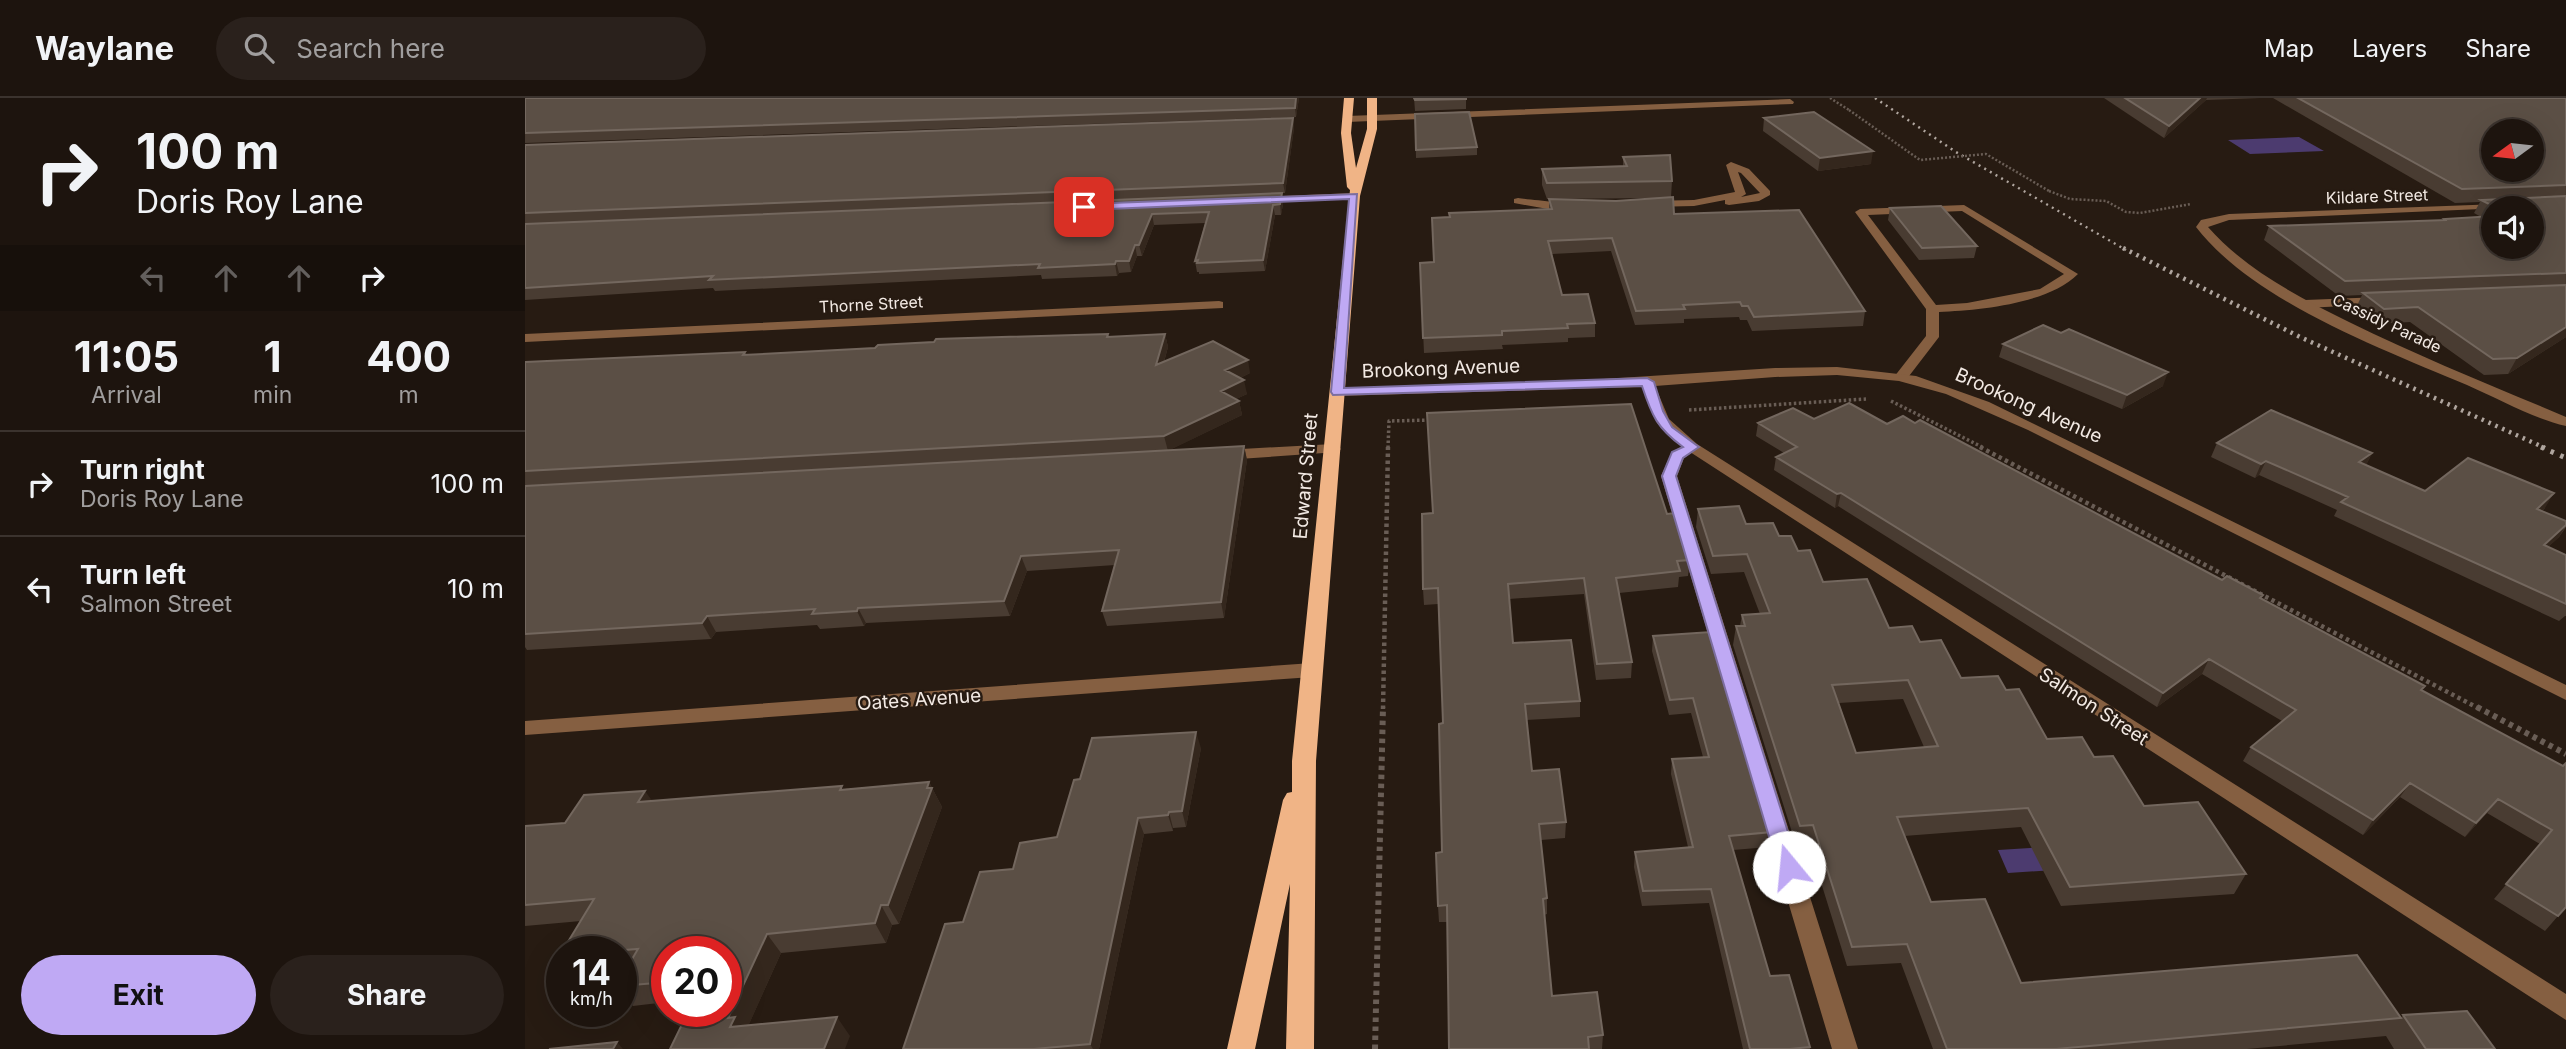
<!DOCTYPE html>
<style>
body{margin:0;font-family:Inter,sans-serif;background:#2a211c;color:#f1f3f6;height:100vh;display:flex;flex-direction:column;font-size:26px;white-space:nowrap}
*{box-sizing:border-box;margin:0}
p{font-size:23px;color:#a09e9e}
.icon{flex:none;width:38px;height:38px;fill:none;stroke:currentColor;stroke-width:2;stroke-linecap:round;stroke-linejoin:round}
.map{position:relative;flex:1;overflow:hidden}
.drawer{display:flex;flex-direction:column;background:#1d140e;width:525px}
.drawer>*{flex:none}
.hud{background:#1d140e;color:#f1f3f6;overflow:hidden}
.needle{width:46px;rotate:255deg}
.buttons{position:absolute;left:1956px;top:21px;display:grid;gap:14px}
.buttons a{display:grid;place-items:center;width:63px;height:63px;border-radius:50%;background:#1d140e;box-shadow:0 7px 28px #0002,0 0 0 2px #3b332e;font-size:35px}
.speed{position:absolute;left:21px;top:838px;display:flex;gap:14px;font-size:35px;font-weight:700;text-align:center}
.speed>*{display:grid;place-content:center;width:91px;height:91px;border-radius:50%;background:#1d140e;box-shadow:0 7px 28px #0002,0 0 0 2px #3b332e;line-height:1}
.speed small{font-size:18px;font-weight:400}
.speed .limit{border:10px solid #d22;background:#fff;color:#111}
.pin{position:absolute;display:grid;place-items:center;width:60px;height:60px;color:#fff;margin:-30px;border-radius:14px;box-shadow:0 4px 10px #0006}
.me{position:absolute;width:77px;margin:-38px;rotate:343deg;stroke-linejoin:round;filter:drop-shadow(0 0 5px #0008)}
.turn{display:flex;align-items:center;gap:24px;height:147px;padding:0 21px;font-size:32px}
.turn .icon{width:91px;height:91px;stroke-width:2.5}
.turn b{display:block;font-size:49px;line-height:60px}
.lanes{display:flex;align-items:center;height:66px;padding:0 21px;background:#0003;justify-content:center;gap:35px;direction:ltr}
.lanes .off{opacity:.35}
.eta{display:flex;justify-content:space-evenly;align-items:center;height:119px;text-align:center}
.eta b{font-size:42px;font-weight:700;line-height:49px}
.cta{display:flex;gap:14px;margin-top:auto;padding:14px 21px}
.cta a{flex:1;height:80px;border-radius:42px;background:#bfa9f4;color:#111;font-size:28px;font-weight:700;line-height:80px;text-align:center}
.cta a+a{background:#2a211c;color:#f1f3f6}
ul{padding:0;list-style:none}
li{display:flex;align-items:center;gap:21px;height:105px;padding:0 21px;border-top:2px solid #3b332e}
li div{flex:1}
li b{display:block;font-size:26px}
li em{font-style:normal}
header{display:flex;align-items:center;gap:42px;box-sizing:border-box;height:98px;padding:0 35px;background:#1d140e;border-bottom:2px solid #3b332e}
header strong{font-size:33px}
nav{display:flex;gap:38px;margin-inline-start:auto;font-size:24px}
.search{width:490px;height:63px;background:#2a211c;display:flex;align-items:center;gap:18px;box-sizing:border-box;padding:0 24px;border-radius:38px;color:#a09e9e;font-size:26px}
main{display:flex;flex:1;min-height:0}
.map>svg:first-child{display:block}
.water{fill:#4c3b6f}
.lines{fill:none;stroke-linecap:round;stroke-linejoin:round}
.path-far3{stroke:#695d55;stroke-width:2.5;stroke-dasharray:2 2;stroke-linecap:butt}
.path-far2{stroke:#695d55;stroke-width:3.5;stroke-dasharray:2.5 2.5;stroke-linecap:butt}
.path-far1{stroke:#695d55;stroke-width:4.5;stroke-dasharray:3.5 3.5;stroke-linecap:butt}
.path{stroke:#695d55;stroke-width:6;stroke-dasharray:4.5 4.5;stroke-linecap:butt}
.service{fill:#855f41;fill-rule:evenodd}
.minor{fill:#855f41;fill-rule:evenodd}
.trunk{fill:#f0b486;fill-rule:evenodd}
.rail-far2{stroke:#afa59e;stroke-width:2.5;stroke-dasharray:2 4.5;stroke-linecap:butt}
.rail-far1{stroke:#afa59e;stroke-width:4.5;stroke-dasharray:2.5 5;stroke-linecap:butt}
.rail{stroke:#afa59e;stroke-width:5;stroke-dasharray:3.5 7;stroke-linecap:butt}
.path-bridge{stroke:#695d55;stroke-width:2.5;stroke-dasharray:2 2;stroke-linecap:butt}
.wall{fill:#493c32;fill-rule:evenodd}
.shaded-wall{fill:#34271d}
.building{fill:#5b4f45;stroke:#73675e;stroke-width:2;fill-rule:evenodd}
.route{fill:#bfa9f4;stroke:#7c6e9f;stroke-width:2}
.labels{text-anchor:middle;stroke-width:5;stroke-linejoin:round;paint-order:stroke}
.far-street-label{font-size:16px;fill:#f3eae4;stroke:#271b12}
.street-label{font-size:19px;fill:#f3eae4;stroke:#271b12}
</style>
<header>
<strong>Waylane</strong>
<div class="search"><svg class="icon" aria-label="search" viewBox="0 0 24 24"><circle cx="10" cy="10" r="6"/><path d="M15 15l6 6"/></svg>Search here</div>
<nav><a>Map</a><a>Layers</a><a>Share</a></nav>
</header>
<main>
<section class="drawer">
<div class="hud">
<div class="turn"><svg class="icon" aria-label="right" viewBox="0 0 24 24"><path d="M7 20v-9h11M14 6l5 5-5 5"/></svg><div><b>100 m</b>Doris Roy Lane</div></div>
<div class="lanes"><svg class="icon off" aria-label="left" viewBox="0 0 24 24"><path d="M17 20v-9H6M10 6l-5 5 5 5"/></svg><svg class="icon off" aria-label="ahead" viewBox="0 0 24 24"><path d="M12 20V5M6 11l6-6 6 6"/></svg><svg class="icon off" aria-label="ahead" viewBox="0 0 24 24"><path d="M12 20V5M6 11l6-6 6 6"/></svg><svg class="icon" aria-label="right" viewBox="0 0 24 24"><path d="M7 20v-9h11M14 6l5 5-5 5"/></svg></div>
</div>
<div class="eta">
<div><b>11:05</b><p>Arrival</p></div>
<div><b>1</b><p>min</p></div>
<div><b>400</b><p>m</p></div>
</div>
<ul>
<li><svg class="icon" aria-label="right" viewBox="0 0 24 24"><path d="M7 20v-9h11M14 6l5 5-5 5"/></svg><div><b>Turn right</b><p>Doris Roy Lane</p></div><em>100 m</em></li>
<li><svg class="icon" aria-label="left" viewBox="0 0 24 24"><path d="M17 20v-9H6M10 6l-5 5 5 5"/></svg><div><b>Turn left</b><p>Salmon Street</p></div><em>10 m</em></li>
</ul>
<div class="cta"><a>Exit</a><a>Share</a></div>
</section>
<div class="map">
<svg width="2041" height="951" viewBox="0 0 2041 951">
<rect width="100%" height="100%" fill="#271b12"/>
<path class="water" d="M1774 39 1799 53 1725 56 1703 42Z
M1534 748 1545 771 1483 775 1473 752Z"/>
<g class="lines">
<path class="path-far3" d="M1305 0 1324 12
M1524 93 1545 101 1581 103 1601 114 1615 115 1666 106"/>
<path class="path-far2" d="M1366 303 1459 350
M1164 312 1341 301
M863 350 864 323 907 322"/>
<path class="path-far1" d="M1455 349 1955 611
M858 611 863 349"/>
<path class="path" d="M1952 609 2041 656
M850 951 858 609"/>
<path class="service" d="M1206 64 1224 71 1245 93V97L1234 103 1204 107 1200 106V102L1169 108 1125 109 1120 106 1125 103 1169 102 1210 94 1201 67ZM1213 74 1216 75 1235 95 1216 99 1221 96Z
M829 95 834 98 833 100 734 105 729 102 734 99Z
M993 100C1005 102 1047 105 1053 109L1034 113 989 105V101Z
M1439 107 1553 176C1523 206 1455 212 1414 214V239L1381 282H1371L1369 279 1401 238V211L1330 114 1335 111ZM1437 113 1539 176 1515 191 1442 205 1411 207 1343 117Z
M1856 199 1860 200V206L1780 210 1774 206 1780 202Z
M1167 344 1175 349 1159 360 1152 378 1333 951H1307L1136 378 1147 354Z
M808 346 813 348 816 351 813 354 699 362 691 357 699 352Z"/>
<path class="minor" d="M1265 1 1269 4 1268 6 822 24 817 21 822 18Z
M1974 106 1979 110 1704 122 1683 129C1721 172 1772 198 1824 224 1895 259 1968 288 2041 319V328C2007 320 1974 301 1942 287 1857 251 1728 203 1671 129L1676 122 1704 116Z
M694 203 698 204V210L0 244V236Z
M1312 269 1391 278 1464 304 2041 587V602L1503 332 1421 296 1374 283 1312 277 1250 279 1130 288 1144 321 1172 346 2041 896V922L1162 352 1132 325 1117 289 812 298 805 294 812 290 1047 283 1250 270Z
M787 565 794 567 797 572 794 577 787 579 0 637V623Z"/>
<path class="trunk" d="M819 0H829L826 35 831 70 842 31V0H852V31L835 98 791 663 789 951H761L765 786 730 951H702L758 702 762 695 767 694V663L825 92 822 89 816 35Z"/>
<path class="rail-far2" d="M1350 0 1431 54 1601 152"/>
<path class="rail-far1" d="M1598 150 1775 239 2020 350"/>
<path class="rail" d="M2016 349 2041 360"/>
<path class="path-bridge" d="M1324 12 1395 62 1461 56 1524 93"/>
</g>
<path class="wall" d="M0 0H774L771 19 0 45Z
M889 0H941V11L890 13Z
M1579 0H1735L1681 2 1639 40Z
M1748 0H2041V239L1983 276 1959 277 1885 224 1851 226 1831 210 1837 197 1814 198 1739 142 1744 128 1919 122 1920 121 1956 119 1949 115 1955 104 1930 105ZM1969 110H2007L1969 149Z
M890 16 952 49V57L891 60Z
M768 20 769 30 760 95H757L758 106 756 117H750L740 173 674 176V174H672L670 163 680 125 629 127 617 158H612L606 174 594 175 592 178 517 181 516 177 190 193 188 190 0 202V47Z
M1239 20 1346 66 1293 73 1238 33Z
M1098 59 1147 83 1146 99 1149 116 1340 213 1338 228 1227 233 1222 222H1215L1214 219 1159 221V225L1110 227 1086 153 1027 156 1037 197 1070 225V239L1043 240V244L977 247 978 251 899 255 895 165 909 164 925 119 1024 111V101L1091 103 1137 100 1022 101 1017 87V71L1098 68Z
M1365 110 1452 148 1449 160 1394 162 1363 122Z
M583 236 584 239 640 236 643 249 639 264 725 275 715 280 722 296 711 301 714 303 717 317 644 352 719 348 722 362 699 520 582 528 577 513 590 467 502 473 485 518 341 525 339 528 295 531 292 527 191 534 186 541 2 552 0 549V264L220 254 222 257 350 250Z
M1478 246 1638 288 1597 311 1474 259Z
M1289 321 1362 326 1697 482 1738 497 1736 501 1897 593 2038 668 2033 818 2020 833 1969 801 2015 746 1962 715 1940 739 1875 699 1838 737 1718 663 1726 649 1757 623 1677 576 1632 609 1313 408 1310 410 1249 372 1251 359 1259 355 1231 338 1233 325Z
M1692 345 1847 355 1841 367 1900 393 2020 410 2017 413 2041 423V429L2034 439 2023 449 2041 457V518H2040L2034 523 1809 418 1812 412 1734 377 1730 380 1686 359Z
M1173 411 1221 426 1254 438 1273 453 1298 484 1364 530 1395 544 1436 580 1481 592 1522 641 1569 659 1619 708 1721 776 1709 796 1536 808 1496 729 1379 738 1406 804 1496 885 1876 920 1878 917 1970 951H1869L1861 938 1722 951H1408L1376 865 1322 868 1284 746 1271 747 1208 547 1211 528H1215L1217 517 1235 516 1219 474 1186 476 1171 429ZM1378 601 1399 649 1331 655 1314 605Z
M1142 416 1165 462 1163 478 1154 479 1153 489 1094 495 1107 564 1106 580 1071 582 1059 496 984 501 988 545 1055 603V619L1001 622 1007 673 1041 724 1040 740 1016 742 1022 800V816L1019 817 1027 898 1078 937 1077 951H924L922 824H914L913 808 917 754 918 625 913 506 899 507 898 491Z
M1186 534 1247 734 1244 749 1208 752 1245 878 1285 949V951H1218L1184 805 1117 808 1109 769 1110 754 1163 749 1146 676 1147 661 1178 659 1166 615 1144 617 1127 553 1128 538Z
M676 650 661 729 648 730V733L619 736 574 951H378L438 824 488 771 532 739 555 681Z
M404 684 417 709 374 826 367 827 361 845 256 855 223 928 325 938 145 951 201 854H142V904L108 908 96 894V880L101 872H96V854H37V860L35 857 56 823 0 828V728L40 725 127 703 319 691Z"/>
<path class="shaded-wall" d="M771 0H774L771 19 770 10Z
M1675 0H1682L1681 2 1639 40 1644 28Z
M768 20 769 30 760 95 758 85Z
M1348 53 1346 66 1293 73 1295 60Z
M757 95 758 106 756 117 755 106Z
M748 107 750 117 740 173 738 162Z
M627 116 629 127 617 158 614 147Z
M610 147 612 158 606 174 604 163Z
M591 163 594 175 592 178 590 166Z
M2041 229V239L1983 276 1992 260Z
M640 236 643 249 634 281 631 267Z
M723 262 725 275 703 286 700 272Z
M1643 274 1638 288 1597 311 1602 297Z
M719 282 722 296 699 307 696 293Z
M714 303 717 317 643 353 639 338Z
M719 348 722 362 699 520 696 504Z
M1847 355 1840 369 1834 364Z
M1741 363 1734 377 1730 380 1736 366Z
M1316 395 1313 408 1310 410 1312 396Z
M2029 395 2020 410 2002 425 2012 411Z
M2041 427 2034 439 2009 462 2019 447Z
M496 458 502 473 485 518 479 503Z
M333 510 341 525 339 528 332 513Z
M182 518 191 534 186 541 177 525Z
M1684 561 1677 576 1632 609 1638 595Z
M671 634 676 650 661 729 657 713Z
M404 684 417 709 374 826 363 807Z
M1885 685 1875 699 1838 737 1848 722Z
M120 693 134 712 113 704Z
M1973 701 1962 715 1940 739 1951 725Z
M644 714 648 730V733L643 717Z
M613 720 619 736 574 951H568L565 946Z
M356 807 367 827 361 845 350 825Z
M242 836 256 855 221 933 205 929 203 920Z
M312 919 325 938 320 951H299Z
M92 944 98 951H88Z"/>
<path class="building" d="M0 0H771L770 10 0 35Z
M889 0H941V1L890 2Z
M1600 0H1675L1644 28Z
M1773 0H2041V87L1937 91ZM1969 33H2007V72H1969Z
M944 14 952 49 891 52 890 16Z
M1289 14 1348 53 1295 60 1239 20Z
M768 20 758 85 0 115V47Z
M1145 57 1147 83 1022 85 1017 71 1102 68 1098 59Z
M757 95 755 106 748 107 738 162 672 165 673 162 670 163 684 114 627 116 614 147H610L604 163H591L590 166 513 170 515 166 184 182 188 178 0 190V126Z
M2041 98V175L1820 183 1744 128 1922 122 1920 121 1969 118V149H2007V110H1972L1956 102Z
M1148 99 1149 116 1274 112 1340 213 1229 219 1223 208H1217L1215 204 1158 207 1160 211 1111 213 1087 140 1023 143 1037 197 1063 196 1070 225 1042 226 1043 230 977 233V237L898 240 895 165 909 164 907 120 925 119 924 115 1027 111 1024 101 1091 103Z
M1416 108 1452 148 1397 150 1365 110Z
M2041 187V229L1992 260 1968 261 1893 209 1859 211 1838 195Z
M1518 227 1536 235 1544 231 1643 274 1602 297 1478 246Z
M583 236 582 239 640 236 631 267 688 243 723 262 700 272 719 282 696 293 714 303 639 338 0 373V264L220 254 218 257 350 250 353 247 409 244 411 241Z
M1324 305 1362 326 1378 318 1390 325 1395 322 1697 482 1702 478 1738 497 1735 500 1900 588 1896 592 2038 668 2041 665V809L2033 818 1981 786 2027 732 1973 701 1951 725 1885 685 1848 722 1726 649 1771 612 1684 561 1638 595 1316 395 1312 396 1251 359 1272 349 1233 325 1268 310 1289 321Z
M1106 306 1142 416 1150 415 1165 462 1152 463 1155 473 1091 480 1107 564 1072 566 1059 480 983 486 988 545 1046 542 1055 603 1000 606 1007 673 1034 671 1041 724 1014 726 1022 800 1018 801 1027 898 1072 894 1078 937 1063 939 1064 951H924L922 807 913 808 911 755 917 754 914 626 918 625 913 490 898 491 897 416 908 415 902 315Z
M1746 312 1847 355 1834 364 1900 393 1943 360 2029 395 2012 411 2041 423V427L2019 447 2041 457V506L1816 404 1823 399 1741 363 1736 366 1692 345Z
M719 348 696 504 577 513 594 452 496 458 479 503 333 510 332 513 287 516 290 511 182 518 177 525 0 536V388Z
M1214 408 1221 426 1248 425 1254 438H1266L1273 453 1285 452 1298 484 1342 481 1364 530 1387 528 1395 544 1416 542 1436 580 1473 578 1481 592 1494 591 1522 641 1557 639 1569 659 1588 658 1619 708 1673 704 1721 776 1545 789 1503 710 1372 719 1406 804 1460 801 1496 885 1832 857 1876 920 1531 951H1422L1382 846 1327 849 1288 727 1275 728 1211 528H1220L1217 517 1245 515 1222 456 1188 458 1173 411ZM1383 582 1413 648 1331 655 1307 587Z
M1186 534 1247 734 1204 738 1245 878 1264 877 1285 949 1265 951H1225L1186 791 1118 793 1110 754 1168 749 1147 661 1184 659 1168 600 1145 602 1128 538Z
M671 634 657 713 644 714 643 717 613 720 565 946 509 951H378L420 826 438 824 455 774 488 771 495 745 532 739 549 682 555 681 567 640Z
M404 684 402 690H407L363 807H356L350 825 242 836 203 920 210 919 205 929 312 919 299 951H145L163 914H201V854H142V884L96 888V880L113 851 74 854H37V857H35L69 801 0 807V728L40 725 59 697 120 693 113 704 317 688 315 692Z
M1942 913 1970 951H1901L1878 917Z
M92 944 88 951H24Z"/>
<path class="route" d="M832 96 819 290 1122 280 1129 284 1138 313 1147 329 1174 349 1158 360 1151 378 1274 769 1271 775 1264 777 1256 775 1253 769 1137 378 1147 354 1158 349C1132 330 1127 318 1117 288L808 297 806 294 824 101 559 112 554 109 559 106Z"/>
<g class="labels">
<g class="far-street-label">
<text transform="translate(1852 98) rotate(-2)" y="6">Kildare Street</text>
<text transform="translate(346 206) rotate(-3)" y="6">Thorne Street</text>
<text transform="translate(1862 225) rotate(25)" y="6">Cassidy Parade</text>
</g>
<g class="street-label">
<text transform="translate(916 270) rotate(-2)" y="7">Brookong Avenue</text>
<text transform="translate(1504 307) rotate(24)" y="7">Brookong Avenue</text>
<text transform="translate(780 378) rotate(-85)" y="7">Edward Street</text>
<text transform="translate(394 601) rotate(-4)" y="7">Oates Avenue</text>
<text transform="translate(1569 608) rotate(33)" y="7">Salmon Street</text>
</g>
</g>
</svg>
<div class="buttons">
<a><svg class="needle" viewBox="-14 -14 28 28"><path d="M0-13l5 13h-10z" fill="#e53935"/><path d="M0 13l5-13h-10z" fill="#a09e9e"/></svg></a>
<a><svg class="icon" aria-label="sound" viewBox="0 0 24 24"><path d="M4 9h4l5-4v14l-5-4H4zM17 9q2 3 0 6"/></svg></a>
</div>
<div class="speed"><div>14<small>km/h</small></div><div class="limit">20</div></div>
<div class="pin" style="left:559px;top:109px;background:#d93025"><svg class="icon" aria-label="arrive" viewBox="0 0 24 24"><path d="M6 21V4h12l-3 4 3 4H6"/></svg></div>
<svg class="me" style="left:1264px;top:769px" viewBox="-20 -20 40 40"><circle r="19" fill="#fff"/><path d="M0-13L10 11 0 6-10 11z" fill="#bfa9f4"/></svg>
</div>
</main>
